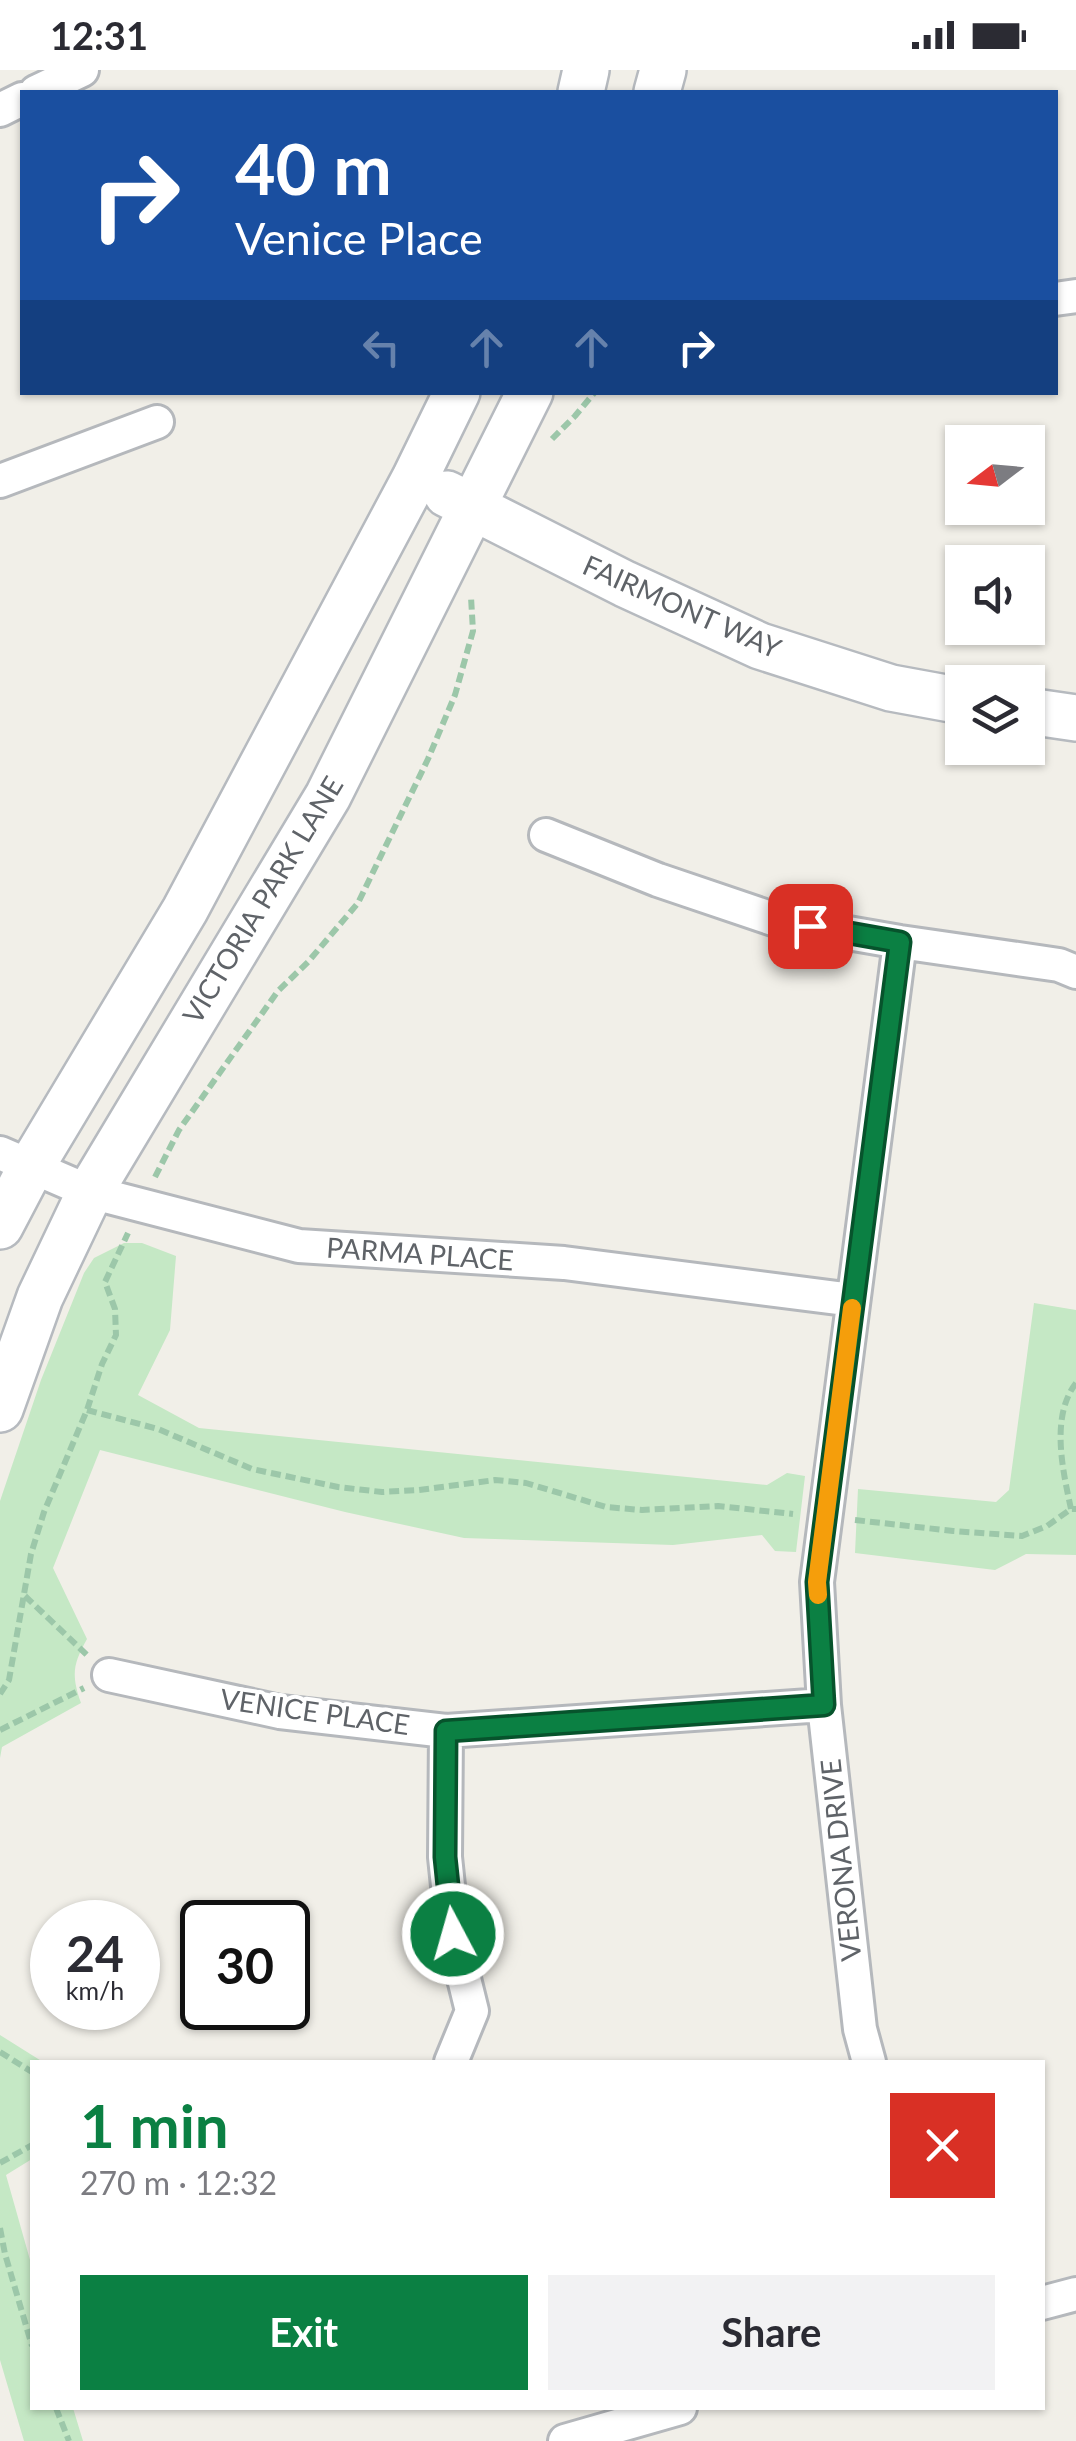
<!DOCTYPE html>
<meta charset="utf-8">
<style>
body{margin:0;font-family:Lato,sans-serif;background:#f2f2f3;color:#2b2b33;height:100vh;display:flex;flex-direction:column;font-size:38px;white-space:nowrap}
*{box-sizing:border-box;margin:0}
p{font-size:32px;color:#7c7c81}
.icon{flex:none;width:55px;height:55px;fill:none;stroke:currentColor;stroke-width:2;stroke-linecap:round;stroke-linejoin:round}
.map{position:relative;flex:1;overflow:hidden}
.details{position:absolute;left:30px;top:1990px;width:1015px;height:350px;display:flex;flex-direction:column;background:#fff;border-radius:0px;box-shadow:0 2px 8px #0004}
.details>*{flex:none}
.guide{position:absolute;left:20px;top:20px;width:1038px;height:305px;border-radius:0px;box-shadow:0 2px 8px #0004;background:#1a4fa0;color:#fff;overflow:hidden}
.needle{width:65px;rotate:254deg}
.fabs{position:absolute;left:945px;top:355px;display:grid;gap:20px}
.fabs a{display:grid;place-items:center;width:100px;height:100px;border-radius:0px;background:#fff;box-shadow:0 2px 8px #0004;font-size:50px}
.speed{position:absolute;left:30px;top:1830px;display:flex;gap:20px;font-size:50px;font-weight:700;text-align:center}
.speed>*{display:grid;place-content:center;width:130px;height:130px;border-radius:50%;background:#fff;box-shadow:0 2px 8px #0004;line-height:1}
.speed small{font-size:25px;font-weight:400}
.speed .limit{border:5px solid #111;border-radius:15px;background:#fff;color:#111}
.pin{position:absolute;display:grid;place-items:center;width:85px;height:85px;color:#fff;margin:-42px;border-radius:20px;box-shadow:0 5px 15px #0006}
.me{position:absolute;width:110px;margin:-55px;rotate:354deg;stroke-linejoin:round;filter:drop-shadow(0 0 8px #0008)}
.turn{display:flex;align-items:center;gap:35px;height:210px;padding:0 50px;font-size:45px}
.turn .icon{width:130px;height:130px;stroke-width:2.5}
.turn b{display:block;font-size:70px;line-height:85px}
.lanes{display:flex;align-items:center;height:95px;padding:0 50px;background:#0003;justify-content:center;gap:50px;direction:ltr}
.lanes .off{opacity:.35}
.round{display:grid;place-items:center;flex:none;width:105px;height:105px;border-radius:0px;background:#f2f2f3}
.head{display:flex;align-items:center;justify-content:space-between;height:170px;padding:0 50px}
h1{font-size:60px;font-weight:700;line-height:75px;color:#0b8043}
.primary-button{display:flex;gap:20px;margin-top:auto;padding:20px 50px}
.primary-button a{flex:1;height:115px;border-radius:0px;background:#0b8043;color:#fff;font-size:40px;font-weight:700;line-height:115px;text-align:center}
.primary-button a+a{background:#f2f2f3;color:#2b2b33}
.status{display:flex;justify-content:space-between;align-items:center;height:70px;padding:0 50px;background:#fff;direction:ltr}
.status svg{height:28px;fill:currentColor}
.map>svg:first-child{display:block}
.green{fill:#c5e8c5}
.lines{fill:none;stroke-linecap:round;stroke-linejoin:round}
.street-casing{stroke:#b5b8bc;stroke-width:38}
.secondary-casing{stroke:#b6babf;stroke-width:50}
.path{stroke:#9cc7a9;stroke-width:6;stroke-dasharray:10 5;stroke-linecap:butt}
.street{stroke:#fff;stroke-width:32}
.secondary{stroke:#fff;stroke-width:45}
.route-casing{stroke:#07532c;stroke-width:25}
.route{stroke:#0b8043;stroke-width:18}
.slow{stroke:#f59e0b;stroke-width:18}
.labels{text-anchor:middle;stroke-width:8;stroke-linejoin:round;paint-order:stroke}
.street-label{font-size:28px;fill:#5f6368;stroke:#fff}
</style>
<div class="status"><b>12:31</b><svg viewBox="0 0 49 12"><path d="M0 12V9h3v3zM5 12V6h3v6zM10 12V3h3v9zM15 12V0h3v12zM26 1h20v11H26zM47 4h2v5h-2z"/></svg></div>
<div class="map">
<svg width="1076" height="2371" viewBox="0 0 1076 2371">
<rect width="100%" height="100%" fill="#f1efe8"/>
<path class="green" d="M124 1173H142L176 1186 170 1260 138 1325 199 1358 767 1415 787 1403 805 1406 796 1482 775 1481 762 1465 673 1475 464 1468 345 1442 100 1380 53 1498 87 1569C73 1594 71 1605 81 1633L2 1677 0 1688V1431L41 1310 84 1203 94 1188Z
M1034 1233 1076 1240V1485L1026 1484 995 1500 855 1483 858 1419 996 1432 1009 1420Z
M0 1965 43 1992H32V2089L6 2105 32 2197V2338H73L83 2371H24L0 2290Z"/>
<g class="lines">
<g class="street-casing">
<path id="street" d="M36 22 82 0
M0 40 22 29
M1055 229 1076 226
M0 411 157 352
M546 765 658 810 779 851 900 872 1059 895 1076 902
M0 1083 90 1122 299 1176 564 1193 853 1230
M109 1605 280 1642 446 1661 824 1635
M446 1661 445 1787 453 1864 472 1941 451 1992
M869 1992 860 1959 824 1635 817 1512 900 872
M1042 2233 1076 2224
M565 2371 680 2338"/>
</g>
<g class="secondary-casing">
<path id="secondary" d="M581 22 586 0
M657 22 663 0
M447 424 625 514 760 576 891 618 962 631
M1028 641 1076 648
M0 1156 31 1097 185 840 415 408 457 322
M0 1339 40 1227 90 1122 328 726 530 322"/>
</g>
<path class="path" d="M552 369 575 346 595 322
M155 1107 179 1060 278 921 308 892 358 833 428 689 455 625 473 561 471 527
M87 1340 158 1359 252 1399 338 1417 382 1422 419 1420 495 1410 526 1413 606 1437 642 1440 718 1436 793 1444
M1071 1439C1063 1401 1050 1347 1076 1313
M855 1450 953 1461 1022 1466 1047 1456 1071 1439H1076
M25 1526 87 1585
M0 1624 9 1610 31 1484 44 1442 87 1340 102 1294 116 1265 115 1239 105 1212 128 1163
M0 1660 84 1618
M0 1982 32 2002
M0 2093 32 2075
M0 2158 5 2184 32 2276
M56 2338 69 2371"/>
<use href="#street" class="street"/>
<use href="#secondary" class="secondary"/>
</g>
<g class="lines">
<g class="route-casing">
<path id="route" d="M453 1864 445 1787 446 1661 824 1635 817 1512 900 872 810 856"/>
</g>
<use href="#route" class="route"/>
<path class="slow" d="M818 1525 817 1512 852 1238"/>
</g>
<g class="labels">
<g class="street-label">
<text transform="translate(682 537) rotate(24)" y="10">FAIRMONT WAY</text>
<text transform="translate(263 830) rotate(-59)" y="10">VICTORIA PARK LANE</text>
<text transform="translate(420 1184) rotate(4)" y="10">PARMA PLACE</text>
<text transform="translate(315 1642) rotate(8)" y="10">VENICE PLACE</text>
<text transform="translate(841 1790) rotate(-96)" y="10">VERONA DRIVE</text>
</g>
</g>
</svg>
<div class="fabs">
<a><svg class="needle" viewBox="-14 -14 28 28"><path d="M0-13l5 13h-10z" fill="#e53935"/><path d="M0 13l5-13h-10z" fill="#7c7c81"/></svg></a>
<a><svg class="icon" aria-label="sound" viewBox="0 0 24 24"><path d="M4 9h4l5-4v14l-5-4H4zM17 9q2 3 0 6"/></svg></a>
<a><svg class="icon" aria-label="layers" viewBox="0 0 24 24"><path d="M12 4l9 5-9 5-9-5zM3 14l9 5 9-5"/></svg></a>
</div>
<div class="speed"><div>24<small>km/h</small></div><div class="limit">30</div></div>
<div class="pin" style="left:810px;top:856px;background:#d93025"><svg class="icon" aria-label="arrive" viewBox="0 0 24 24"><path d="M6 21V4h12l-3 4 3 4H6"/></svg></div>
<svg class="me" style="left:453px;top:1864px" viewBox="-20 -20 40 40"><circle r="17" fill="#0b8043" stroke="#fff" stroke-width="3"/><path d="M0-11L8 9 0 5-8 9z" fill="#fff"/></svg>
<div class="guide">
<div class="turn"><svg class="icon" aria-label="right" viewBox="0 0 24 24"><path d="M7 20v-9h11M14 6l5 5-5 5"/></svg><div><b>40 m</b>Venice Place</div></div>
<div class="lanes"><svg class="icon off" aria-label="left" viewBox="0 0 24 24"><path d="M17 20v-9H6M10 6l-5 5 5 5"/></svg><svg class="icon off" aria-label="ahead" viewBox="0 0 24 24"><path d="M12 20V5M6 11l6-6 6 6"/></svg><svg class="icon off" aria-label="ahead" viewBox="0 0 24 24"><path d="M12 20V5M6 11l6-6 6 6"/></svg><svg class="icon" aria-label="right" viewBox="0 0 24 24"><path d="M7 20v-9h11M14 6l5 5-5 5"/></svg></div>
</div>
<section class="details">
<div class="head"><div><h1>1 min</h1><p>270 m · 12:32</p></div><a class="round" style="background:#d93025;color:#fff"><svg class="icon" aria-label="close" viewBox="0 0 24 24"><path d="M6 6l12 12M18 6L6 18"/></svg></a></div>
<div class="primary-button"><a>Exit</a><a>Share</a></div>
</section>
</div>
